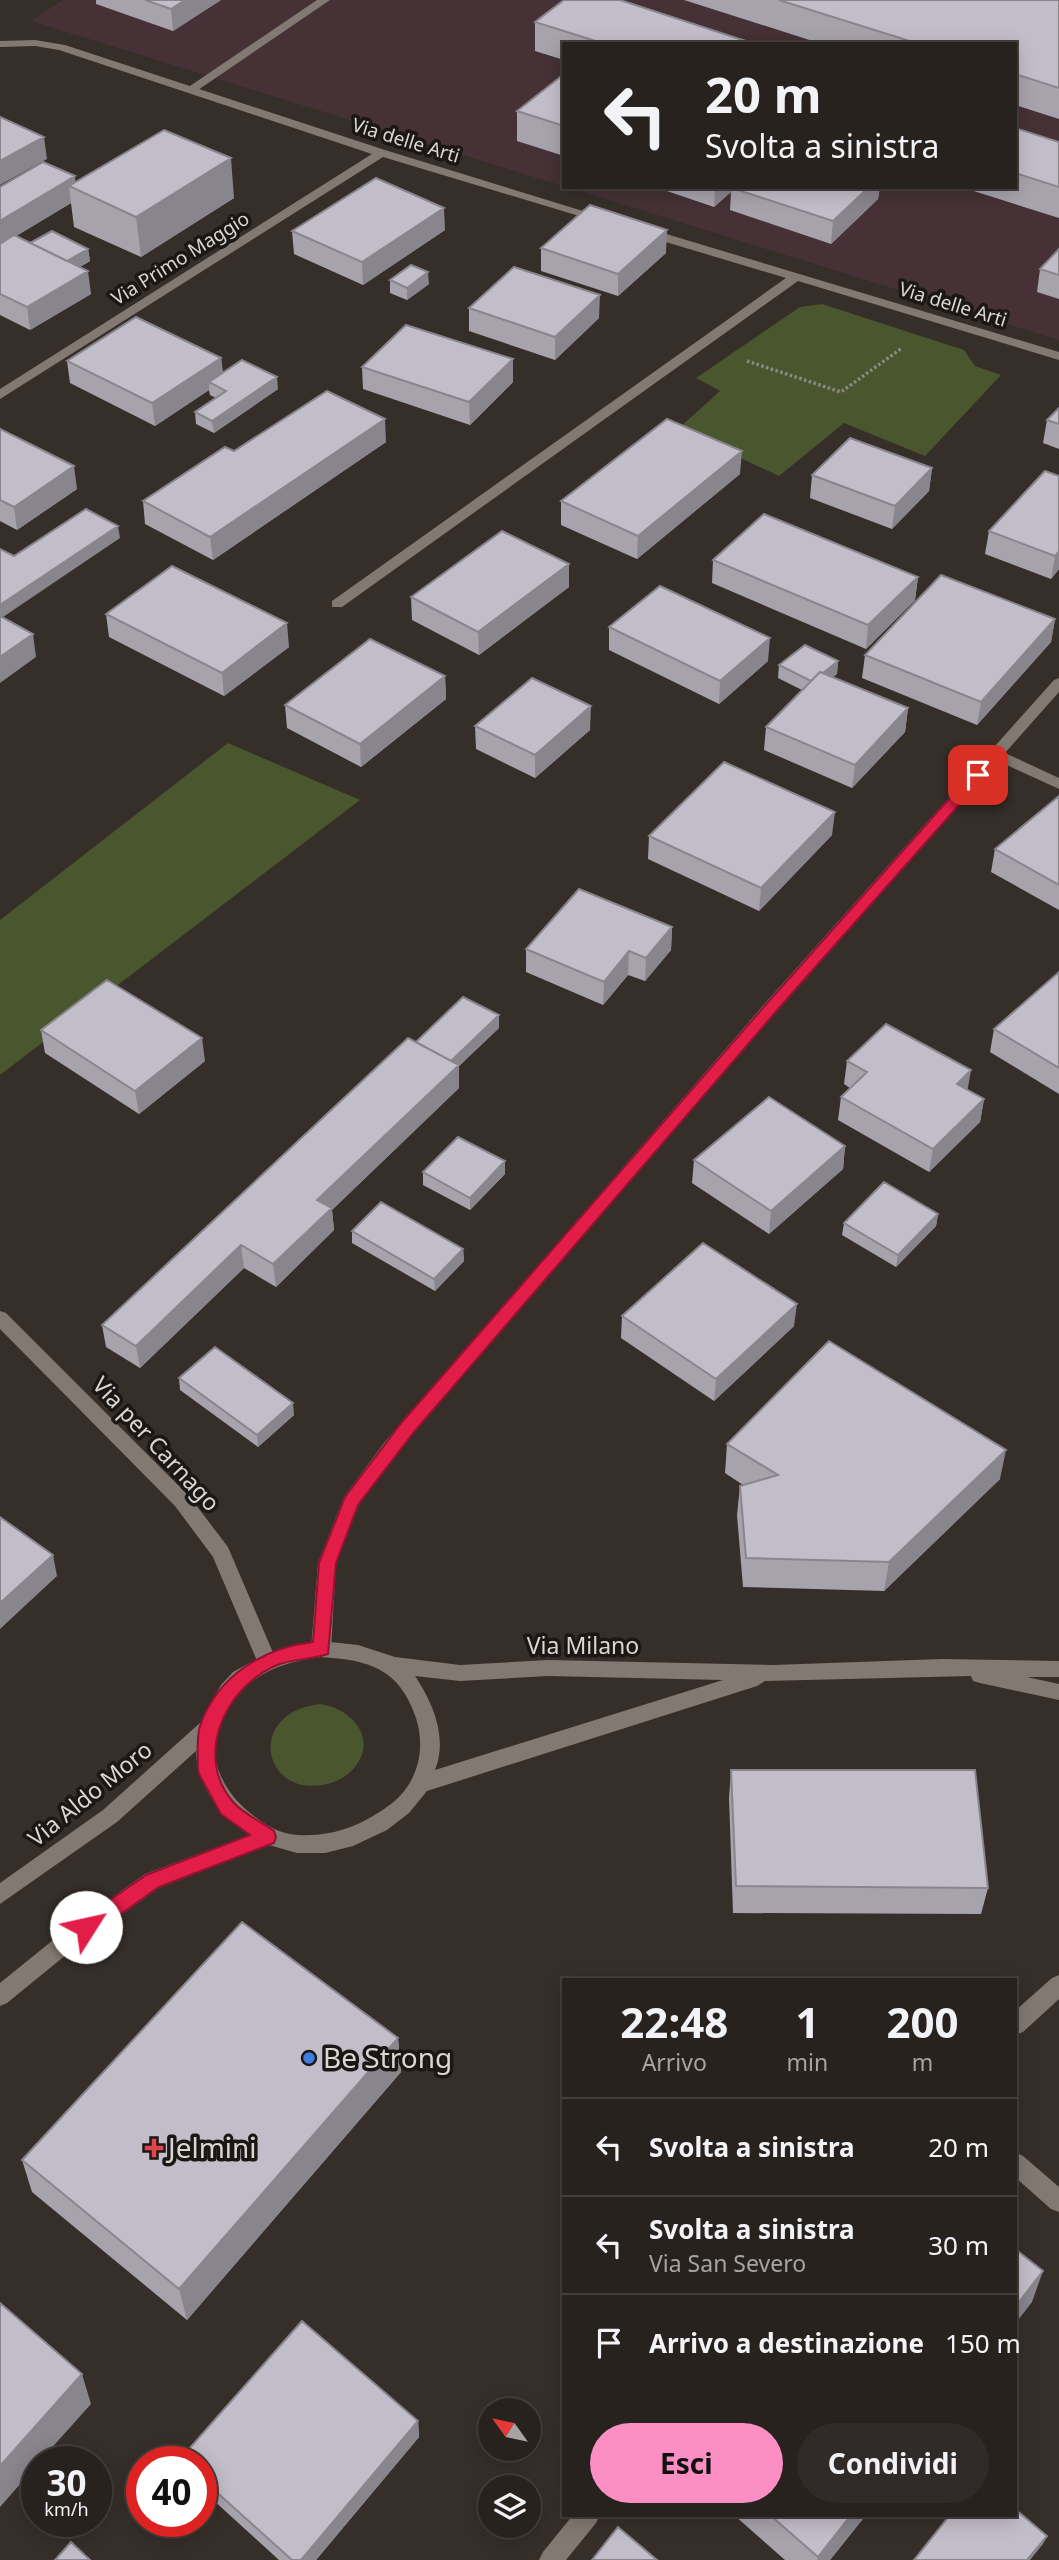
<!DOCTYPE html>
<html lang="it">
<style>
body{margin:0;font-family:"Noto Sans",sans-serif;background:#302a28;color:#f1f3f6;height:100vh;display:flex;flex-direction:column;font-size:26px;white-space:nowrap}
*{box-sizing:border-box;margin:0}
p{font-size:23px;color:#a5a4a4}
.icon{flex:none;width:38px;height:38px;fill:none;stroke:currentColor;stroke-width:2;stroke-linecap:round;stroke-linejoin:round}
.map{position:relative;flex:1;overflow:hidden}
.details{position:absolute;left:562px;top:1978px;width:455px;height:539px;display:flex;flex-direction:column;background:#28221f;border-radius:0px;box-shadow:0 4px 18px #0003,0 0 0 2px #443f3d}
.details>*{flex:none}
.guide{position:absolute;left:562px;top:42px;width:455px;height:147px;border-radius:0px;box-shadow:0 4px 18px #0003,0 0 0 2px #443f3d;background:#28221f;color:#f1f3f6;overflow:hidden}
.needle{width:46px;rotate:303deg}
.fabs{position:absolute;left:478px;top:2398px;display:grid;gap:14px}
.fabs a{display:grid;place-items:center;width:63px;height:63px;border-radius:50%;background:#28221f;box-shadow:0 4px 18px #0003,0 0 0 2px #443f3d;font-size:35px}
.speed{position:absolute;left:21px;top:2446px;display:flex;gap:14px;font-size:35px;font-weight:700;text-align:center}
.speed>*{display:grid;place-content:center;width:91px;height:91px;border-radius:50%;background:#28221f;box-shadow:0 4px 18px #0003,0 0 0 2px #443f3d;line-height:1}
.speed small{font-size:18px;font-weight:400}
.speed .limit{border:10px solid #d22;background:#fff;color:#111}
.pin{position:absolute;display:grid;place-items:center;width:60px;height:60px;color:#fff;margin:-30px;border-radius:14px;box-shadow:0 4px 10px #0006}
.me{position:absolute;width:77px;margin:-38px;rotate:55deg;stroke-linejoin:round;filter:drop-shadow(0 0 5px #0008)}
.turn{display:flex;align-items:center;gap:24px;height:147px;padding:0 28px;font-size:32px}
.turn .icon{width:91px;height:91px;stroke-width:2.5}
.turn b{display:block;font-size:49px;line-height:60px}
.eta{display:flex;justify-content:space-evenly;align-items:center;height:119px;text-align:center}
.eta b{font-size:42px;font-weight:700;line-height:49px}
.button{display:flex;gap:14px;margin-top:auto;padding:14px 28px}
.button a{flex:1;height:80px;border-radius:42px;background:#fb8fc4;color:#111;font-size:28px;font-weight:700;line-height:80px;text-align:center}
.button a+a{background:#302a28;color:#f1f3f6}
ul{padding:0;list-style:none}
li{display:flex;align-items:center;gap:21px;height:98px;padding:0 28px;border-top:2px solid #443f3d}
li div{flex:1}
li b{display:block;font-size:26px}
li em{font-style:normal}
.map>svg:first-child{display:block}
.industrial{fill:#453136}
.green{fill:#4a562e}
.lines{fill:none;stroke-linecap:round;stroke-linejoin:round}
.path{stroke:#8f8984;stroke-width:3.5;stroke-dasharray:2.5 2.5;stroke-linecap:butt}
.service{fill:#837973;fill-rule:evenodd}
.minor{fill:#837973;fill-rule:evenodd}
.tertiary{fill:#837973;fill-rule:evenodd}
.wall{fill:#a7a3ad}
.shaded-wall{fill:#88858d}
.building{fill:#c2bec9;stroke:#88858d;stroke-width:2}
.route{fill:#e11d48;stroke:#92132f;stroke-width:2}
.shop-dot{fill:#3f7fe0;stroke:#1b1715;stroke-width:2.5}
.health-dot{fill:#e0444e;stroke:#1b1715;stroke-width:2.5}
.labels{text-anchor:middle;stroke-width:7;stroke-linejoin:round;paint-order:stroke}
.far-street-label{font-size:19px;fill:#dbd6d2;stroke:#1b1715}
.street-label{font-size:23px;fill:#dbd6d2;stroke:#1b1715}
.near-poi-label{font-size:28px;fill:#dbd6d2;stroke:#1b1715;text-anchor:start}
</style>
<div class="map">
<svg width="1059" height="2560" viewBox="0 0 1059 2560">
<rect width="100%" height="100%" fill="#362e29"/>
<path class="industrial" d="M63 0H1059V340L567 187H1015V44H564L563 186 31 21Z"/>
<path class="green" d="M822 304 964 350 975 366 1001 375 925 456 844 423 779 476 678 429 720 391 696 378 800 307Z
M228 743 360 800 0 1075V920Z
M320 1704C351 1708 379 1738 354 1768 346 1778 334 1783 322 1785 261 1795 247 1712 320 1704Z"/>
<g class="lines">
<path class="path" d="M747 361 841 392 902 348"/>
<path class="service" d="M317 0H330L195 92H187V88Z"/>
<path class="minor" d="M35 40 65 45 385 150 609 219 599 222 383 157 0 399V389L372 154 59 50 35 46 0 47V41Z
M643 227 1059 352V360L798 281 342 607H332V601L786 278 639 234V228Z
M1059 678V692L1005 753 1059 778V789L998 761 780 1008 396 1453 359 1505 336 1563 331 1649 328 1655 321 1657 314 1655 311 1649 318 1563 344 1497 384 1443 768 1000 1054 680Z
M0 1311 6 1313 189 1496 228 1547 277 1662 274 1668 267 1670 260 1668 213 1557 175 1506 0 1329Z
M1059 1975V1999L1023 2032 1015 2035V2011L1052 1978Z
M1015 2152 1023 2156 1059 2187V2212L1051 2209 1015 2177Z
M573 2515H600L596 2523 566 2560H539L543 2552Z"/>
<path class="tertiary" d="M321 1641 358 1645 395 1657 460 1665 548 1660 773 1665 942 1659 1059 1661V1677H1027L1059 1684V1700L980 1683 973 1681 971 1676 765 1681 757 1686 427 1791 409 1813 387 1830 353 1846 325 1853H297L269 1845 159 1888 72 1950 7 2003 0 2006V1983L58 1936 145 1874 249 1835C220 1815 197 1787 196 1751L117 1822 0 1904V1883L103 1810 201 1722 221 1685 233 1672 266 1654ZM321 1657C369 1660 399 1668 416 1718 426 1749 418 1783 391 1804 363 1825 334 1837 297 1835 281 1834 267 1826 254 1816 227 1796 207 1764 218 1728 220 1722 225 1716 228 1710 247 1674 283 1662 321 1657ZM415 1676 460 1681 548 1676 723 1680 435 1770C448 1738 433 1703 415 1676Z"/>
</g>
<path class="wall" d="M96 0H221L173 31 96 4Z
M684 0H1059V119L1015 105V44H822Z
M535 22 755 44H564V60L535 51Z
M564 74V156L517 141V111Z
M1015 128 1059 142V218L961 187H1015Z
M76 182 234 198 141 257 74 227 71 203 16 236 30 243 88 249 90 261 80 267 91 294 30 330 0 315V187Z
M655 187H880L878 199 831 244 730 210 731 192 714 207Z
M445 230 363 285 294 254 292 231Z
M541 248 666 253 618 296 541 271Z
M1059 249V299L1037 292 1040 269Z
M390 280 429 284 407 300 390 293Z
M469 308 599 318 555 360 469 331Z
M221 358 223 373 278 389 214 433 196 424 195 412 216 398 210 395 209 390 155 426 70 383 67 361Z
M513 359V382L470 425 363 389 362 367Z
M1059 408V449L1043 443 1047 420Z
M0 429 77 489 17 530 0 521Z
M386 442 213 560 145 524 143 501 234 451Z
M932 468 929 491 892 529 810 498 812 475Z
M1045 471 1059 569 1051 579 985 554 989 531Z
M740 474 637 559 561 525V501Z
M713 560 918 577 915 600 866 649 712 583Z
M569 587 479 655 412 620 411 597Z
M106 614 289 647 224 696 109 637Z
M1055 619 1051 642 977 725 862 678 865 655Z
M609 627 768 661 719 704 609 650Z
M838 661 837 674 833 677 908 708 905 732 852 788 764 750 766 727 802 690 778 678 779 665Z
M445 676 446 699 361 767 287 728 285 705Z
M475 726 590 730 535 778 476 749Z
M1059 796V910L991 872 995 849Z
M832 835 759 911 648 859 649 836Z
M672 927 671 950 645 981 628 975 603 1005 526 972V949Z
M1059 972V1094L990 1052 994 1029Z
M499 1015V1028L459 1066V1088L332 1210 334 1230 276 1287 244 1268 140 1368 106 1347 102 1325 416 1042Z
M41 1030 205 1061 139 1114 45 1053Z
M847 1061 984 1099 980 1122 929 1172 838 1120 841 1097 850 1088 844 1084Z
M845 1146 843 1169 769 1234 692 1183 694 1160Z
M423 1172 505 1174 470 1210 423 1185Z
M938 1214 936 1226 896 1267 842 1235 844 1223Z
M352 1231 463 1249 464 1261 435 1291 352 1243Z
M622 1316 794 1326 714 1401 621 1338Z
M179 1378 294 1415 258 1447 180 1390Z
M727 1444 1000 1479 884 1591 743 1587 737 1515 740 1486 743 1485 725 1473Z
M731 1770 988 1888 981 1914 733 1913 729 1798Z
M398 2038 401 2072 187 2320 32 2192 22 2160Z
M418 2421 419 2437 316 2560H279L201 2489V2462H181L180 2459Z
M734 2515H866L830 2560H785Z"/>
<path class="shaded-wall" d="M185 0H221L173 31 171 9Z
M44 137 47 159 0 185V161Z
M231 158 234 198 141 257 136 217Z
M75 176 76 190 69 186 71 203 0 246V221Z
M715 187H737L732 188 731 192 714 207Z
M869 187H880L878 199 831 244 833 221Z
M444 208 445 230 363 285 362 262Z
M667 230 666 253 618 296V274Z
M88 249 90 261 64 276 62 264Z
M88 271 91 294 30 330 27 307Z
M428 272 429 284 407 300V288Z
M600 295 599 318 555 360V337Z
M221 358 223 381 209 382V390L155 426 152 403Z
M513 359V382L470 425 469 402Z
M277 377 278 389 214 433 212 421Z
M385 419 386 442 213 560 210 537Z
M742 451 740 474 637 559 638 536Z
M74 466 77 489 17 530 14 507Z
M932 468 929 491 892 529 895 506Z
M118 526 120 538 0 619V605Z
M1059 551V569L1051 579 1055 556Z
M569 564V587L479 655 478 632Z
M918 577 915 600 866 649 868 625Z
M1055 619 1051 642 977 725 981 702Z
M287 623 289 647 224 696 222 673Z
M33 634 36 657 0 683V657Z
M770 638 768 661 719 704 720 681Z
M838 661 837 674 811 695 812 682Z
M445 676 446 699 361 767 360 744Z
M591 706 590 730 535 778V755Z
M908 708 905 732 852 788 855 765Z
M835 812 832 835 759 911 761 888Z
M672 927 671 950 645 981 646 958Z
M629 951 628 975 603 1005 604 982Z
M499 1015V1028L459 1066V1088L332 1210 334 1230 276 1287 273 1264 317 1200 444 1068Z
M202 1038 205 1061 139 1114 135 1091Z
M971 1070 967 1093 957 1084Z
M984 1099 980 1122 929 1172 933 1149Z
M845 1146 843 1169 769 1234 771 1211Z
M505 1161V1174L470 1210V1198Z
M938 1214 936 1226 896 1267 898 1255Z
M241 1245 244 1268 140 1368 136 1346Z
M463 1249 464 1261 435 1291 434 1279Z
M797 1304 794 1326 714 1401 716 1379Z
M293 1403 294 1415 258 1447 257 1435Z
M1006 1450 1000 1479 884 1591 889 1562Z
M53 1555 57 1576 0 1629V1603Z
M398 2038 401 2072 187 2320 179 2289Z
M1043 2271 1032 2302 1015 2324V2307Z
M82 2374 91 2404 39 2462H37V2465L0 2507V2466Z
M418 2421 419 2437 316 2560H301Z
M851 2515H866L830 2560H817L818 2557Z
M1047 2536 1043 2544 1030 2560H1027Z"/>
<path class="building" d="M145 0H185L171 9Z
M564 0H620L755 44H605L535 22Z
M779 0H1059V88L1015 74V44H919Z
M564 74V126L517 111Z
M0 117 44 137 0 161Z
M1015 128 1059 142V187L1015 173Z
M164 130 231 158 136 217 69 186Z
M43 162 75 176 0 221V187Z
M376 178 444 208 362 262 292 231Z
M732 187H869L833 221 732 188Z
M590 205 667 230 618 274 541 248Z
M52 231 88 249 67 261 30 243Z
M14 235 88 271 27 307 0 294V244Z
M1059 249V275L1040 269Z
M411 265 428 272 407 288 390 280Z
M514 267 600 295 555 337 469 308Z
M136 317 221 358 152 403 67 361Z
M406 325 513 359 469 402 362 367Z
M242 360 277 377 212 421 195 412 226 391 209 382Z
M327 391 385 419 210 537 143 501 225 447 234 451Z
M1059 408V424L1047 420Z
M667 419 742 451 638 536 561 501Z
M0 429 74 466 14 507 0 500Z
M850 438 932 468 895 506 812 475Z
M1045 471 1059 476V551L1055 556 989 531Z
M86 509 118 526 0 605V549L14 556Z
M764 514 918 577 868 625 713 560Z
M502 531 569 564 478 632 411 597Z
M172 566 287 623 222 673 106 614Z
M941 575 1055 619 981 702 865 655Z
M660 586 770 638 720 681 609 627Z
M0 616 33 634 0 657Z
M370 639 445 676 360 744 285 705Z
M805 645 838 661 823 673 820 672 811 681 779 665Z
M820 672 908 708 855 765 766 727Z
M532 678 591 706 535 755 475 726Z
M724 762 835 812 761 888 649 836Z
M1059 796V885L995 849Z
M579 889 672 927 646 958 629 951 604 982 526 949Z
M1059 972V1068L994 1029Z
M107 980 202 1038 135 1091 41 1030Z
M463 997 499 1015 451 1061 416 1042Z
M886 1024 971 1070 957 1084 984 1099 933 1149 841 1097 867 1072 847 1061Z
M408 1038 459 1065 317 1200 332 1208 273 1264 241 1245 136 1346 102 1325Z
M769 1097 845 1146 771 1211 694 1160Z
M458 1137 505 1161 470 1198 423 1172Z
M884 1182 938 1214 898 1255 844 1223Z
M381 1202 463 1249 434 1279 352 1231Z
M703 1243 797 1304 716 1379 622 1316Z
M829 1341 1006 1450 889 1562 746 1558 740 1486 778 1475 727 1444Z
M215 1347 293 1403 257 1435 179 1378Z
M0 1517 53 1555 0 1603Z
M731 1770H975L988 1888 736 1886Z
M242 1922 398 2038 179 2289 22 2160Z
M1015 2249 1043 2271 1015 2307Z
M0 2303 82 2374 0 2466Z
M302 2321 418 2421 301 2560H292L201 2478V2462H184L180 2459Z
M1015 2509 1047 2536 1027 2560H914L950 2515H1015Z
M770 2515H851L818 2557Z
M618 2527 657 2560H592Z
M71 2542 90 2560H55Z"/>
<path class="route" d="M978 771 983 772V778L779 1008 414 1432 358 1505 336 1563 328 1654C311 1660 293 1658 275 1666 225 1688 193 1757 234 1803 244 1814 262 1822 274 1831L276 1837 274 1843 159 1887 93 1934 86 1936 80 1934 77 1927 80 1921 146 1875 250 1835 221 1814 200 1776 198 1770C198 1757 196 1739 200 1726 217 1676 263 1648 313 1642L319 1563 345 1497 402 1422 769 1001 973 772Z"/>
<circle class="shop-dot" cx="309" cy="2058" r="7"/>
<path class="health-dot" d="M150.5 2137.5h7v7h7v7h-7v7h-7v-7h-7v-7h7z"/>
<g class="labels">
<g class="far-street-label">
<text transform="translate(406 140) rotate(17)" y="7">Via delle Arti</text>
<text transform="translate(180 258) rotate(-32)" y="7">Via Primo Maggio</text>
<text transform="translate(953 304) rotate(17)" y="7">Via delle Arti</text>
</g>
<g class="street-label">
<text transform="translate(156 1444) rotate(47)" y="8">Via per Carnago</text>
<text x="583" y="1654">Via Milano</text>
<text transform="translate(90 1794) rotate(-39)" y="8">Via Aldo Moro</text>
</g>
<g class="near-poi-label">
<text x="323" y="2068">Be Strong</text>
<text x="168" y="2158">Jelmini</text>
</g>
</g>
</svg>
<div class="fabs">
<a><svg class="needle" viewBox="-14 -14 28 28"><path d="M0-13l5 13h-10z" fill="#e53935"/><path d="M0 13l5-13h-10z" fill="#a5a4a4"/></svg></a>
<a><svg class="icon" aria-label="layers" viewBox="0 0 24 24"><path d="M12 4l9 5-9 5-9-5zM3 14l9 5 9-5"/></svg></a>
</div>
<div class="speed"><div>30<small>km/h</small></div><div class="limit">40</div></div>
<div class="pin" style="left:978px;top:775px;background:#d93025"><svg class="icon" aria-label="arrive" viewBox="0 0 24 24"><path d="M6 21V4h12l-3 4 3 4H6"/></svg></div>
<svg class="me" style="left:86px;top:1927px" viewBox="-20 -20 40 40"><circle r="19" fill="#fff"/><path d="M0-13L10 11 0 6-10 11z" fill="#e11d48"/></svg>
<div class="guide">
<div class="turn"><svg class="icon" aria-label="left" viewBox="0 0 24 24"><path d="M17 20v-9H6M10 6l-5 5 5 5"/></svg><div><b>20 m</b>Svolta a sinistra</div></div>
</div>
<section class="details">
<div class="eta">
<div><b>22:48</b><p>Arrivo</p></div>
<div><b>1</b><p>min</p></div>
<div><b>200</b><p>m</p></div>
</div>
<ul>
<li><svg class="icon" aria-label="left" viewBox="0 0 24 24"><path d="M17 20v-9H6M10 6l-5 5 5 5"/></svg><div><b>Svolta a sinistra</b></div><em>20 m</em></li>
<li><svg class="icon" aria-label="left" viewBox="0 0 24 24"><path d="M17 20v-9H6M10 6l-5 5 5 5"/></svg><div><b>Svolta a sinistra</b><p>Via San Severo</p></div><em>30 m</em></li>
<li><svg class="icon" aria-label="arrive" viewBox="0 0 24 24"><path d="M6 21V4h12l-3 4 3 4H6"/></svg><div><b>Arrivo a destinazione</b></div><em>150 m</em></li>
</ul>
<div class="button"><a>Esci</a><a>Condividi</a></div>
</section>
</div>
